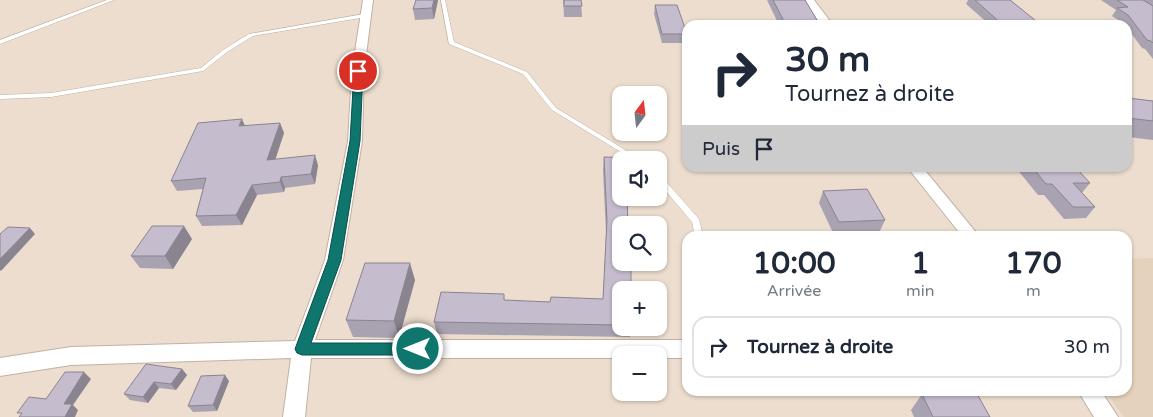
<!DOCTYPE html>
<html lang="fr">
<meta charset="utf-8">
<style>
body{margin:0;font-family:"Varela Round",sans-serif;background:#f2f2f3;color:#1f2937;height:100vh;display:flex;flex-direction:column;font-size:19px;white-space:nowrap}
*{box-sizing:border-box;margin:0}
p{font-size:16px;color:#747a83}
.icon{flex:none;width:28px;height:28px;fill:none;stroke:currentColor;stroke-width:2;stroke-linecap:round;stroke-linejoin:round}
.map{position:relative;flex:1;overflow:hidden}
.sheet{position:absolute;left:682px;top:231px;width:450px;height:165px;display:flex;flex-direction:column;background:#fff;border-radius:15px;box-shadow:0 1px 4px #0004}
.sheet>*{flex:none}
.top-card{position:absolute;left:682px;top:20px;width:450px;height:152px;border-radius:15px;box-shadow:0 1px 4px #0004;background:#fff;color:#1f2937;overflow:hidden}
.needle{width:32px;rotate:15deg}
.fabs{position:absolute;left:612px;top:86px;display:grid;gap:10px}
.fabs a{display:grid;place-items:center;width:55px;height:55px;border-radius:10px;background:#fff;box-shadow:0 1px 4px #0004;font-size:25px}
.pin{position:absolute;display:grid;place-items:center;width:42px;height:42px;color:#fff;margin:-21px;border:2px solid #fff;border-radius:50%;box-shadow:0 1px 5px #0007}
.me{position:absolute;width:55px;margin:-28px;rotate:270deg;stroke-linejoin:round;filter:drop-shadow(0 0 4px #0008)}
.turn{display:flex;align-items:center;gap:18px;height:105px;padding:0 20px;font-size:22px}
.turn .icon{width:65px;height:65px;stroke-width:2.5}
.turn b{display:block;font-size:35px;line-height:42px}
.then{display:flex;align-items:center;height:48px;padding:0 20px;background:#0003;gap:10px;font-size:19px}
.eta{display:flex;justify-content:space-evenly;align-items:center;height:85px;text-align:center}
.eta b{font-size:30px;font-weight:700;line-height:35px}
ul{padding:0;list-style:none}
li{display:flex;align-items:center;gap:15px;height:62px;margin:0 10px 8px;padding:0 10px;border:2px solid #e0e1e3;border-radius:15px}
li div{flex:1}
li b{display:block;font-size:19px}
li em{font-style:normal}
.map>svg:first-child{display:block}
.built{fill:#e5d2bc}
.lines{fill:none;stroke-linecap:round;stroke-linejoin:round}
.lane-casing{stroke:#c0b2a3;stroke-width:1}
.street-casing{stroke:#c0b2a3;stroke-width:2}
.lane{fill:#fff;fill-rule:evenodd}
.street{fill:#fff;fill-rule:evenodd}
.wall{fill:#a9a2b1}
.shaded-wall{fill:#8a8490}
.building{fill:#c5bcce;stroke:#8a8490}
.route{fill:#0f766e;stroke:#0a4d48}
</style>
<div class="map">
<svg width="1153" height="417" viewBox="0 0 1153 417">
<rect width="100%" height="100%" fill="#ecddce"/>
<path class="built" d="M1153 258V417H1124L1105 391H1128V259Z"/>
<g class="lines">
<g class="lane-casing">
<path id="lane" d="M107 0H114L0 44V40Z
M441 0H445L454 42 527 72 556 108 642 160H634L552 110 523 74 449 44Z
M364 14 366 15V17L253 36 227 52 203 71 51 97 0 99V95L51 93 201 68 223 50 249 34Z
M659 177H662L699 219 703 236H695L692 222 659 183Z"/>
</g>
<g class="street-casing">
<path id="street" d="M363 0H373L364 71 362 141 343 260 315 340H688V358H659V355H621V358H311L305 417H283L291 358 71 365 0 376V358L71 347 295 341 325 260 348 141 352 71Z
M804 0H814L833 25H821Z
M908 168H923L979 236H962Z
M1078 391H1101L1118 417H1094Z"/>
</g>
<use href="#lane" class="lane"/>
<use href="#street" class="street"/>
</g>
<path class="wall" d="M416 0H438L434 19 415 20 413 9Z
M563 0H581L582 17H564Z
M767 0H805L820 25H779Z
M968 0H1010L1041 25H990L966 4Z
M1101 0H1153V59L1145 49 1142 48 1128 29V25H1125L1123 23 1112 16 1116 10Z
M655 5 687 34 686 43H662L654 14Z
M1128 98 1153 101V140L1128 137Z
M280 123 284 133 275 159 318 165 315 184 285 188 284 192 257 195 242 225 202 226 196 216 203 189 177 191 171 181 245 126Z
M604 157 621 160V328H631L630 337 437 334 434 322 505 300 550 302 603 299 606 233 603 170Z
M1016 168H1076L1090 183 1082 193 1095 207 1086 218 1064 219 1044 195H1038Z
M823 191 885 220 879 233 834 235 819 203Z
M192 239 173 269 140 268 131 256Z
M415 280 399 338 353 337 346 320Z
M182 369 187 375 176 390 159 388 148 403 130 400 124 394Z
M229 381 217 411 193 412 188 406Z
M922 394 990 417H914L911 410Z"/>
<path class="shaded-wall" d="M434 0H438L434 19 432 8Z
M242 119 246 128 239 126Z
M280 123 284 133 272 170 267 160Z
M315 155 318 165 315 184 311 174Z
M281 177 285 188 284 192 280 182Z
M252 185 257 195 242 225 236 215Z
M184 226 192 239 173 269 165 256Z
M30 228 35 234 1 271 0 270V259Z
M410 263 415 280 399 338 394 321Z
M182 369 187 375 176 390 171 384Z
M84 372 91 379 73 405 78 410 75 417H65L64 404Z
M225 375 229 381 217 411 213 405Z
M154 382 159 388 148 403 143 397Z"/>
<path class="building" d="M416 0H434L432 8 413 9Z
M564 0H581L582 6H564Z
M773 0H805L820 25H786Z
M975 0H1010L1041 25H1003Z
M1117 0H1143L1153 6V43L1151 41 1147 40 1128 15 1117 8 1128 7Z
M655 5H677L687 34H662Z
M1128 98 1153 101V121L1128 118Z
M242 119 239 126 280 123 267 160 315 155 311 174 281 177 280 182 252 185 236 215 196 216 206 178 171 181 198 123Z
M604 157 633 158 634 160H621V198H627L628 225H621V262H631V290H621V325L434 322 441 292 504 294V300L550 302 551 297 603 299 607 221Z
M1033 168H1076L1090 183H1073L1095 207H1073L1052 184H1046Z
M867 189 885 220 839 222 823 191Z
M152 226H184L165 256H131Z
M8 227 30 228 0 259V234Z
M365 263H410L394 321 346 320Z
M146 364 182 369 171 384 154 382 143 397 124 394Z
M65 372H84L64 404H72L65 417H19L22 413H17L29 397 46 399Z
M225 375 213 405 188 406 201 376Z
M976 392 990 417H933L922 394Z"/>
<path class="route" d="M358 68 363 71 360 141 341 260 311 343H418L423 345 425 349 423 353 418 355H302L297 353 295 349 328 260 350 141 354 71Z"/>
</svg>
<div class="fabs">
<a><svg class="needle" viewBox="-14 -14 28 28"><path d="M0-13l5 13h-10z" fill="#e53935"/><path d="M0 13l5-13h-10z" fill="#747a83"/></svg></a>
<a><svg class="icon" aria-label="sound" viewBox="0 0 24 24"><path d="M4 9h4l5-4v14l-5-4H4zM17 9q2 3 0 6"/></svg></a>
<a><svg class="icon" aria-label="search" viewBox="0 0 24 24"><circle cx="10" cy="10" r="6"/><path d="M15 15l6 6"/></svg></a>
<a>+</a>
<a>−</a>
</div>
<div class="pin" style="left:358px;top:71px;background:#d93025"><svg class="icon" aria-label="arrive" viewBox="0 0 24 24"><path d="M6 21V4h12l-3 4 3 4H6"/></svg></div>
<svg class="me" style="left:418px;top:349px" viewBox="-20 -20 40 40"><circle r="17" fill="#0f766e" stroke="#fff" stroke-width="3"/><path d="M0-11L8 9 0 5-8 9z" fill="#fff"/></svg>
<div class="top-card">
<div class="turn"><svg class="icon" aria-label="right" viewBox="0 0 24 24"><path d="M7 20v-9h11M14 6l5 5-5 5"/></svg><div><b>30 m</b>Tournez à droite</div></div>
<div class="then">Puis<svg class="icon" aria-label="arrive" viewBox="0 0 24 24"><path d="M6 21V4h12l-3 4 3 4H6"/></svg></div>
</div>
<section class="sheet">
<div class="eta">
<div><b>10:00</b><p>Arrivée</p></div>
<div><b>1</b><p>min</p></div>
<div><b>170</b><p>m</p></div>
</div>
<ul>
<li><svg class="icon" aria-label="right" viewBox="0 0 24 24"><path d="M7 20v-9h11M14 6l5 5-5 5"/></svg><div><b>Tournez à droite</b></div><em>30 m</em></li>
</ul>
</section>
</div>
